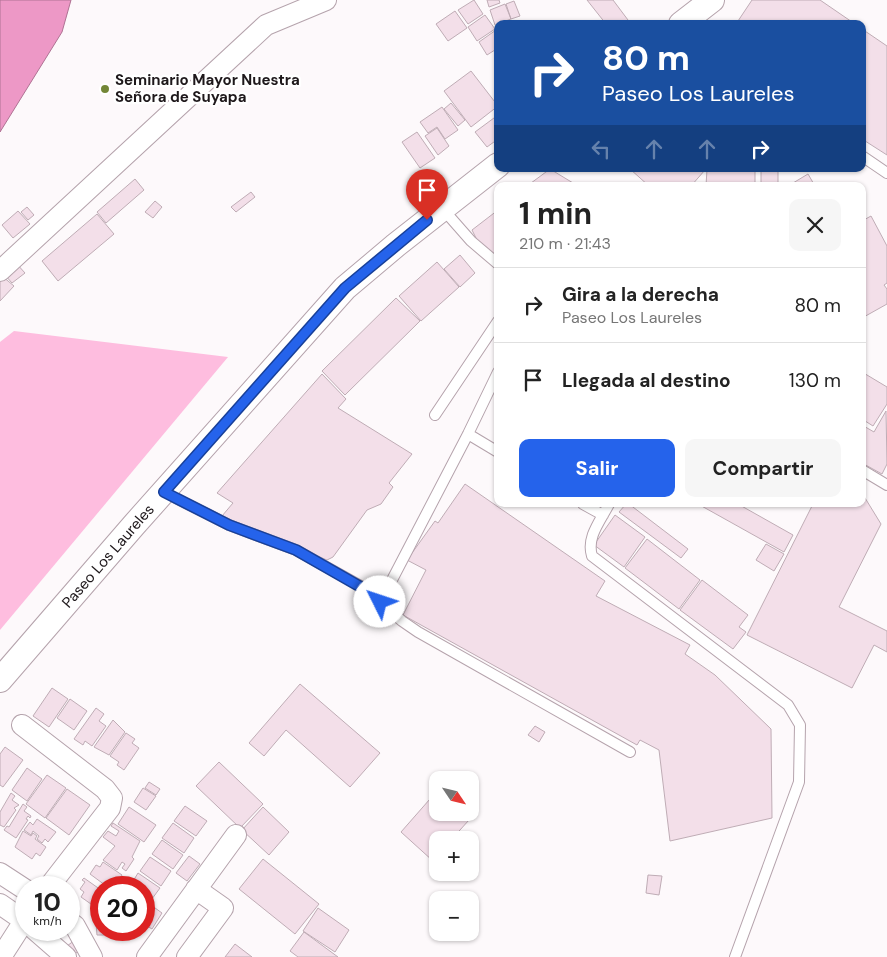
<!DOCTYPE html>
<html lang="es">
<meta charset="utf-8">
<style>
body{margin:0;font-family:"DM Sans",sans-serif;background:#f6f6f6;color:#222;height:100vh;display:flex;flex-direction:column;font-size:19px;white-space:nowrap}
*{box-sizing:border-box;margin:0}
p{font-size:16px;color:#767676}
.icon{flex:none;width:28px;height:28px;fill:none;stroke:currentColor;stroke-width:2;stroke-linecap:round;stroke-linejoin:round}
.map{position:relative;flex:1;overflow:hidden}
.details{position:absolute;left:494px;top:182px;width:372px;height:325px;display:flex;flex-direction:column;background:#fff;border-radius:10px;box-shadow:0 1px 4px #0004}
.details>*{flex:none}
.hud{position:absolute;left:494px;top:20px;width:372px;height:152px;border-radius:10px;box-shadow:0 1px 4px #0004;background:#1a4fa0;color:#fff;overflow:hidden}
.needle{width:32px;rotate:125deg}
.fabs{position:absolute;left:429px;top:771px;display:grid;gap:10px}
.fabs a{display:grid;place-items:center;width:50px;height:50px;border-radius:10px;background:#fff;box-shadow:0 1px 4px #0004;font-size:25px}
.speed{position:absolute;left:15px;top:876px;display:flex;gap:10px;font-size:25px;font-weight:700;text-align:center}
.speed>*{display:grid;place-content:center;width:65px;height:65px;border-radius:50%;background:#fff;box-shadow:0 1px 4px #0004;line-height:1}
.speed small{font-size:12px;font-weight:400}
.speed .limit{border:8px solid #d22;background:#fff;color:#111}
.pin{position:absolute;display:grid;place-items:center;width:42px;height:42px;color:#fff;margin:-51px -21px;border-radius:50% 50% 50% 0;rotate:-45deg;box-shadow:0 0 5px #0007}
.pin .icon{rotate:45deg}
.me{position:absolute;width:55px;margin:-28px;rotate:311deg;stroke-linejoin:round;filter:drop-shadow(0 0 4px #0008)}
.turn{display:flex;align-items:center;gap:18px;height:105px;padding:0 25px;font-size:22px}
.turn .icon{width:65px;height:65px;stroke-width:2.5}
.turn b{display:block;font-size:35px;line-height:42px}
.lanes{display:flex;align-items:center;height:48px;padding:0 25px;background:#0003;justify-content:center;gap:25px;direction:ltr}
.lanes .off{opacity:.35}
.round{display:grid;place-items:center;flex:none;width:52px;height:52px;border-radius:10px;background:#f6f6f6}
.summary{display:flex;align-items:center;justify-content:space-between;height:85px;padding:0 25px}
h1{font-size:30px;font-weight:700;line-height:38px}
.cta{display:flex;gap:10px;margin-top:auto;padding:10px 25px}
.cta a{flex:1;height:58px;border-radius:10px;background:#2563eb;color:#fff;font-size:20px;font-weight:700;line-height:58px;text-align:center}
.cta a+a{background:#f6f6f6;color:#222}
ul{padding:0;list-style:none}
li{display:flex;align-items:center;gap:15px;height:75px;padding:0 25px;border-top:1px solid #e0e0e0}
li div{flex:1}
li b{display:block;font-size:19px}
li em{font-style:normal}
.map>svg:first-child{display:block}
.green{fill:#febddf}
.water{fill:#ed98c6;stroke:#af7293}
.building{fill:#f3dfe9;stroke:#bfacb5}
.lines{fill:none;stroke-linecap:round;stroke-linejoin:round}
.service-casing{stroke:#b5a3ac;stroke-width:12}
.minor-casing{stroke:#b5a3ac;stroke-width:22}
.tertiary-casing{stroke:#b5a3ac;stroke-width:26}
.service{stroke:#fff;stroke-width:10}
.minor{stroke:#fff;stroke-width:20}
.tertiary{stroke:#fff;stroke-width:24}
.route-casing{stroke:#184099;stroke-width:12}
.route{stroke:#2563eb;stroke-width:9}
.poi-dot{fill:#738636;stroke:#fff;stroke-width:2}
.labels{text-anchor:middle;stroke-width:4.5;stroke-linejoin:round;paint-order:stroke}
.poi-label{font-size:15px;font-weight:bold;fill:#1e181b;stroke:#fff;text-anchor:start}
.street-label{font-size:15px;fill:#1e181b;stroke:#fff}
</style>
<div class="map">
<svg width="887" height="957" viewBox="0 0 887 957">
<rect width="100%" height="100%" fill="#fdf9fb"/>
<path class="green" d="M14 331 228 357 0 630V342Z"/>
<path class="water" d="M0 0H71L62 32 0 132Z"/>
<path class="building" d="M474 0 483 14 468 24 458 10Z
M487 0H499L500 3 489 7Z
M587 0H613L631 24H606Z
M752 0H820L855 24H736Z
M514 1 520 16 511 19 506 4Z
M505 4 511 19 495 25 490 10Z
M455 11 467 28 448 41 436 24Z
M485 15 495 29 477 41 468 27Z
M862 29 887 46V155L862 139Z
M496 30 498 48 487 55 479 42Z
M471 71 498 106 471 127 444 91Z
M451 103 465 120 458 126 444 109Z
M442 107 458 130 445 139 437 127 428 133 420 122Z
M498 115V139L487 147 475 132Z
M437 128 449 146 438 155 425 136Z
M417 132 435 158 420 168 402 142Z
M550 169 578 186H527Z
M630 169H703L705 170 691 186H649Z
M707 169H755V186H706Z
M761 169H778V186H761Z
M808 174 815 186H795L793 183Z
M135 179 144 190 106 223 97 212Z
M251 192 255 197 236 212 231 207Z
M155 201 162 207 153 218 145 212Z
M27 207 34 215 28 220 21 212Z
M498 210V256L480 246 472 230Z
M18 211 30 224 13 238 2 225Z
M97 214 114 234 58 281 42 261Z
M871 216 887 246V283L884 285 887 289V304L862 318V221Z
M460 255 475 273 460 287 444 269Z
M437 262 459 287 421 321 399 296Z
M16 263 25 273 12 283 4 274Z
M2 276 14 286 0 301V278Z
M396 298 420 321 345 395 322 371Z
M862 372 887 387V404L873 426 862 419Z
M322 374 346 399 338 408 412 454 389 483 393 487 381 504 367 510 333 557 327 560 222 516 233 503 217 493Z
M886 411 887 464 882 474 862 463V425L874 432Z
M465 484 605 581 596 596 690 645 685 654 715 675 771 729 772 818 670 841 659 750 640 740 637 745 403 615 426 570 407 560 435 521 438 523Z
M862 493 881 524 839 607 887 631V652L874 645 852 688 747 635 813 504H862Z
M626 504H629L688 549 681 558 619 512Z
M698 504H738L793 535 784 552Z
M615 515 645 537 624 567 594 545Z
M647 539 700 580 679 609 625 568Z
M766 544 784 554 774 571 756 560Z
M702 580 748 615 739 627 746 632 733 649 680 610Z
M300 684 380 753 350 787 286 730 264 756 249 743Z
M52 688 68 699 49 727 33 716Z
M70 699 87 711 74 730 57 718Z
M96 708 104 714 99 721 106 726 92 746 85 741 83 745 74 739Z
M113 720 125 732 109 755 94 747Z
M535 726 545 732 539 742 528 735Z
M126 733 135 739 132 743 139 748 124 770 117 765 119 762 110 756Z
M5 747 23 760 3 787 0 785V754Z
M219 762 263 804 240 828 196 786Z
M27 768 42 779 27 801 12 790Z
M47 775 66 788 45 818 26 804Z
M149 782 160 789 156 795 145 788Z
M143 788 156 796 146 810 134 802Z
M67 789 90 805 69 835 46 818Z
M437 791 438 812H461L469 820 451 840H438V856L433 861 401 832Z
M11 793 15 796 12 800 19 805 14 808 16 810 4 827 0 825V812Z
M23 804 27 807 24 811 31 816 30 818 28 816 26 819 28 820 16 838 4 830 7 826 9 827Z
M185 806 207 821 196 836 174 821Z
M129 807 156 825 144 842 118 824Z
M263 807 289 832 269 855 242 830Z
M37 819 56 832 48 842 45 839 42 843 37 839 39 836 33 831 31 835 24 830 30 822 33 825Z
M113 823 140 841 132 857 134 859 126 871 122 868 125 864 122 862 117 870 103 860 115 846 103 837 108 831 116 836 119 831 111 826Z
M173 823 194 838 184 853 162 838Z
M23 831 31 836 33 833 37 836 35 839 46 847 40 856 36 853 32 859 15 847Z
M162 840 183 855 173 869 152 854Z
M189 856 200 864 187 881 176 873Z
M150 857 171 871 161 886 140 871Z
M263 859 319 904 295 934 239 889Z
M103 862 122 875 117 883 114 881 109 888 90 874 96 865 100 867Z
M138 873 160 888 149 903 144 899V888H129Z
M648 875 662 876 659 895 646 893Z
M84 878 101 890V904L98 909 81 897 84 892 80 889 85 882 82 880Z
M144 900 162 913 152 929 144 924Z
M318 908 349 930 335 952 303 931Z
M101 922V930H104V935H97L96 923Z
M116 930H130L125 936Z
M304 932 338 957H298L290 951Z
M75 940 82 949 73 955 67 946Z
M235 944 252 957H225Z"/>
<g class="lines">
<g class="service-casing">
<path id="service" d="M862 156 887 173
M442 208 471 241 498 264
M435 415 498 321
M468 434 498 452
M862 470 887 485
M164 492 229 525 296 550 366 589 402 621 418 632 630 752
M583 504 603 515
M609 504C601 520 586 537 592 556L788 705 800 725 799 782 735 957
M380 603 468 434 498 372"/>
</g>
<g class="minor-casing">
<path id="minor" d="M0 271 266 25 326 0
M22 725 105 789 112 798 110 808 48 888
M0 873 26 890
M0 904 26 922
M69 921 75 926 92 957
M35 930 66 957
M1 957 26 918
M147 957 236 835
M187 957 223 908 196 889"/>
</g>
<g class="tertiary-casing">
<path id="tertiary" d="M681 24 712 0
M0 680 134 525 345 288 396 245 498 165"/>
</g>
<use href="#service" class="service"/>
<use href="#minor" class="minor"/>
<use href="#tertiary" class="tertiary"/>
</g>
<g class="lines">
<g class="route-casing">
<path id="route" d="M380 602 366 590 296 550 229 525 164 492 345 288 427 220"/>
</g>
<use href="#route" class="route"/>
</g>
<circle class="poi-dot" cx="105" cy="89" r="5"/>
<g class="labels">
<g class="poi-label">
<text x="115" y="85">Seminario Mayor Nuestra<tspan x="115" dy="17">Señora de Suyapa</tspan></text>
</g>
<g class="street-label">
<text transform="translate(108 556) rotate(-49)" y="5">Paseo Los Laureles</text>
</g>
</g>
</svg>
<div class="fabs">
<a><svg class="needle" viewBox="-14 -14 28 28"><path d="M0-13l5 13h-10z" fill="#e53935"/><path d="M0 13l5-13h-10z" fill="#767676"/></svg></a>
<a>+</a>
<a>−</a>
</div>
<div class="speed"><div>10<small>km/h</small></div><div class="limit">20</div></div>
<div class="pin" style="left:427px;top:220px;background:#d93025"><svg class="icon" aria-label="arrive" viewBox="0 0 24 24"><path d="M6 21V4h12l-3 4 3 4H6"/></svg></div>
<svg class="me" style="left:380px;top:602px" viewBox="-20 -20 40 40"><circle r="19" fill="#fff"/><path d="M0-13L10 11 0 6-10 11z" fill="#2563eb"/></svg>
<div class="hud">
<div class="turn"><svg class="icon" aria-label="right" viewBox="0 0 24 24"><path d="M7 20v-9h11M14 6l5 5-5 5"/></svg><div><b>80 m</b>Paseo Los Laureles</div></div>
<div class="lanes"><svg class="icon off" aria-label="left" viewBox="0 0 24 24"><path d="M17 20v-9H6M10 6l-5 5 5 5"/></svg><svg class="icon off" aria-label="ahead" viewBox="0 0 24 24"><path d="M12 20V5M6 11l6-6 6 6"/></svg><svg class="icon off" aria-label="ahead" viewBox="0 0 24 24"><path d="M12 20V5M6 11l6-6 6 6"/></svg><svg class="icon" aria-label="right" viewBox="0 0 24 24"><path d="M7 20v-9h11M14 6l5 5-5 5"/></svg></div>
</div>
<section class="details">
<div class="summary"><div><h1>1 min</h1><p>210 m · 21:43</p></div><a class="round"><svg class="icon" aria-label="close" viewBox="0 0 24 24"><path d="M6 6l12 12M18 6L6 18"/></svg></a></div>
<ul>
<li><svg class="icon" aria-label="right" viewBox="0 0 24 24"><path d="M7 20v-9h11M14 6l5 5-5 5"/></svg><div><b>Gira a la derecha</b><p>Paseo Los Laureles</p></div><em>80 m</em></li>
<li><svg class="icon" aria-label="arrive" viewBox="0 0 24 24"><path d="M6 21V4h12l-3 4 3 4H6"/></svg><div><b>Llegada al destino</b></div><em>130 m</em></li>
</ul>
<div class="cta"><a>Salir</a><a>Compartir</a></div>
</section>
</div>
